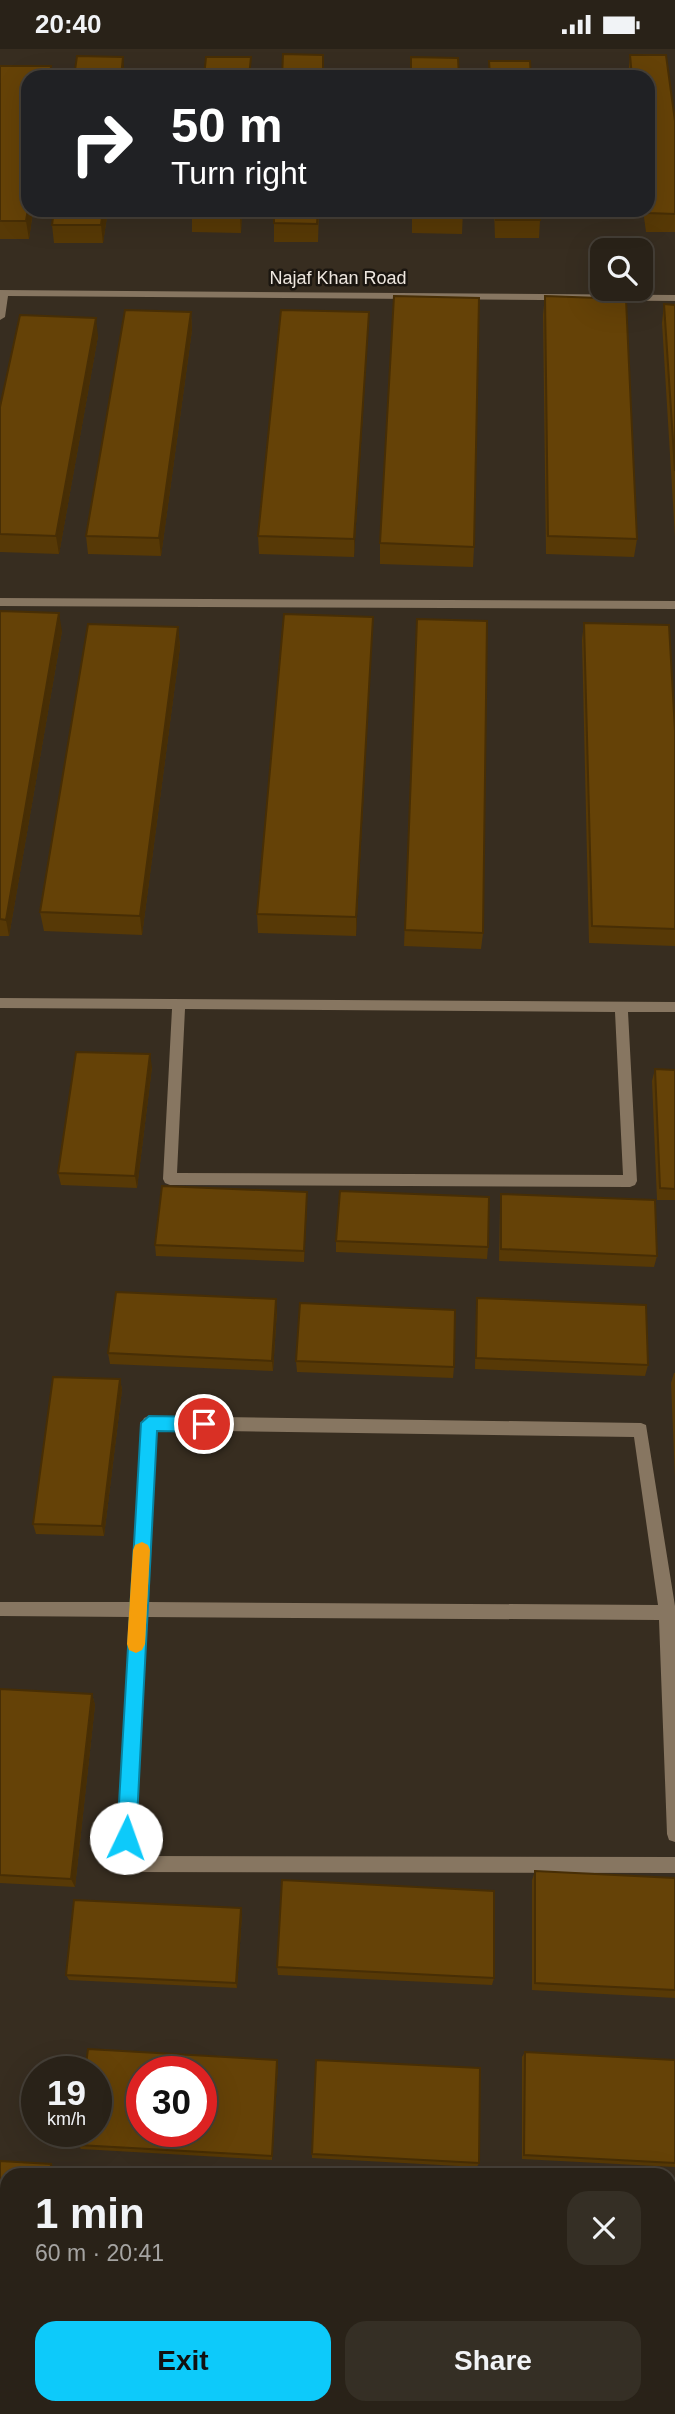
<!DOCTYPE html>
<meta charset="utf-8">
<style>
body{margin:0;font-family:Arial,sans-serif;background:#352f25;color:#f1f3f6;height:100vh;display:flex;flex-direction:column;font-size:26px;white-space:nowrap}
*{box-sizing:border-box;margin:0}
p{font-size:23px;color:#a5a4a2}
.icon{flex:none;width:38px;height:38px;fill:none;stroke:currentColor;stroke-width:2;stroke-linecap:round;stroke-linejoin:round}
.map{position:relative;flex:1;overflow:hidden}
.panel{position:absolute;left:0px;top:2119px;width:676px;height:247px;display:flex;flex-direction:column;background:#292218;border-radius:21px 21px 0 0;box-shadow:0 7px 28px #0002,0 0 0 2px #453f37}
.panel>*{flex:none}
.hud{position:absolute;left:21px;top:21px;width:634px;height:147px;border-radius:21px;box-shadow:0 7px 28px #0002,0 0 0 2px #453f37;background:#202124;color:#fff;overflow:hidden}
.buttons{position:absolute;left:590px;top:189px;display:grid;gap:14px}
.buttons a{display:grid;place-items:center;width:63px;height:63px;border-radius:14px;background:#292218;box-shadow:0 7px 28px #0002,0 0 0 2px #453f37;font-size:35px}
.speed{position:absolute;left:21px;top:2007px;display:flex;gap:14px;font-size:35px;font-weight:700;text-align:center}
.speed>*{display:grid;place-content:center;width:91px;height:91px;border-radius:50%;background:#292218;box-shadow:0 7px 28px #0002,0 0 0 2px #453f37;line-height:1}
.speed small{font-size:18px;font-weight:400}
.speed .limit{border:10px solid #d22;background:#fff;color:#111}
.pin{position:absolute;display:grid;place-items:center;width:60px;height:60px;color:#fff;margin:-30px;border:4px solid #fff;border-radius:50%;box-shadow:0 2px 7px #0007}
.me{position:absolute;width:77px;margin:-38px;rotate:3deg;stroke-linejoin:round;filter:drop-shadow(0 0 5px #0008)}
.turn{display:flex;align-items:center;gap:24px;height:147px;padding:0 35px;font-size:32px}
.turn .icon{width:91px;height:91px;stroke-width:2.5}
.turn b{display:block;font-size:49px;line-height:60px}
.round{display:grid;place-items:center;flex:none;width:74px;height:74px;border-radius:21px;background:#352f25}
.head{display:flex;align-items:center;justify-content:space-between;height:119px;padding:0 35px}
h1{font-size:42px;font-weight:700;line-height:52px}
.cta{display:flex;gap:14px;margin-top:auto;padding:14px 35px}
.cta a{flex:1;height:80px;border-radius:21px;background:#0dcafa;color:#111;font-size:28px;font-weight:700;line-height:80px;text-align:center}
.cta a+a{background:#352f25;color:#f1f3f6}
.status{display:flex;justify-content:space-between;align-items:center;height:49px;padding:0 35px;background:#292218;direction:ltr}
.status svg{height:19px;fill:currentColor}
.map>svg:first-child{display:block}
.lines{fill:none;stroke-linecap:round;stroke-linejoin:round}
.minor{fill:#877661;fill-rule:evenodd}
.wall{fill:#573906}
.shaded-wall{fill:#472e05}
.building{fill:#654207;stroke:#472e05;stroke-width:2;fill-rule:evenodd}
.route{fill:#0dcafa;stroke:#0883a2;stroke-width:2}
.slow{fill:#f59e0b}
.labels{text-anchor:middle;stroke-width:5;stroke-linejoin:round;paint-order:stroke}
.far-street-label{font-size:18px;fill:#eee7df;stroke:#1b1610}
</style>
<div class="status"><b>20:40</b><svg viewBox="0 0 49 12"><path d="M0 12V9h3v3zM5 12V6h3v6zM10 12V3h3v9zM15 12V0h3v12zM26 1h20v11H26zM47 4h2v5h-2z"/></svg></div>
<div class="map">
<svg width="675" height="2365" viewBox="0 0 675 2365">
<rect width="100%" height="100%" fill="#372d20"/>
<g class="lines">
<path class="minor" d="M0 241 675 246V252L8 247 5 268 0 271Z
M0 549 675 552V560L0 557Z
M0 949 675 953V963H628L637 1132 635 1136 630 1138 170 1136 165 1134 163 1130 172 960 0 959ZM185 960 615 963 623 1126 177 1124Z
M149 1367 641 1374 646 1376 675 1557V1793L669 1791 667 1785 659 1571 146 1568 134 1807 675 1808V1824L125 1823 119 1821 117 1815 131 1568 0 1567V1553H131L142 1374 144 1369ZM156 1381 634 1388 658 1556 147 1553Z"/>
</g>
<path class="wall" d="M630 6H666L675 72V183H646L643 161H648V28H628Z
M0 17 53 28 29 190H0Z
M108 161 103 194H54L52 176Z
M192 161H242L241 184 192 183Z
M319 161 318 193H274V174Z
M412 161H463L462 185 412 184Z
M494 161H540V171L539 189H495Z
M545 247 637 490 634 508 546 505 543 266Z
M664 255 675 256V488L662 274Z
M191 263 192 281 161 507 88 505 86 487Z
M368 282 354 508 259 505 258 487Z
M98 287 59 505 0 503V358Z
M380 494 474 498 473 518 380 515Z
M0 562 62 582 9 887H0Z
M417 570 483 884 481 900 404 897Z
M584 574 675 682V897L589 894 582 591Z
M178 578 180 598 142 886 44 882 40 863Z
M372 588 356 887 258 884 257 865Z
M152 1018 137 1139 61 1136 58 1124Z
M655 1020 675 1021V1151H657L652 1032Z
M501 1145 657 1207 654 1218 499 1212 500 1157Z
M307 1155 304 1213 156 1207 155 1196Z
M336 1192 488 1198 487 1210 336 1203Z
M477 1249 648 1316 645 1327 475 1320 476 1260Z
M277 1261 273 1322 110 1315 108 1304Z
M296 1312 454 1318 453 1329 297 1323Z
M674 1324H675V1429L671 1334Z
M120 1330 122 1341 104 1487 36 1485 33 1475Z
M0 1640 92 1645 95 1656 75 1838 0 1834Z
M535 1822 675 1829V1949L532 1941V1831Z
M242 1865 237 1939 69 1931 66 1926Z
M277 1918 494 1929 492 1936 278 1926Z
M525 2003 675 2011V2118L522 2110V2008Z
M277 2011 278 2016 272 2111 81 2100 78 2096Z
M312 2105 479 2114 477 2118 312 2109Z"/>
<path class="shaded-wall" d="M123 8 125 28H121Z
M28 161H33L29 190 26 172Z
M103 161H108L103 194 101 176Z
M240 161H242L241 184 240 166Z
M191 263 192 281 161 507 159 489Z
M369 263 368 282 354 508V490Z
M96 269 98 287 59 505 56 487Z
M59 564 62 582 9 887 6 871Z
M373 568 372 588 356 887V868Z
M178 578 180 598 142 886 140 867Z
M150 1005 152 1018 137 1139 135 1127Z
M307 1143V1155L304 1213V1202Z
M276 1250 277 1261 273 1322 272 1312Z
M120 1330 122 1341 104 1487 102 1477Z
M92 1645 95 1656 75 1838 71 1830Z
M241 1859 242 1865 237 1939 236 1934Z
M277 2011 278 2016 272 2111V2107Z
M51 2115 56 2120 55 2126H50Z"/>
<path class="building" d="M283 5 323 6V28H282Z
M630 6H666L675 72V165L648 164V28H632Z
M77 7 123 8 121 28H74Z
M206 8H251L249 28H204Z
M411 8 458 9 459 28H411Z
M489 12H530L531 28H490Z
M0 17H51L50 28H28V160L26 172H0Z
M54 161H103L101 176H52Z
M192 161H240V166L191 165Z
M274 161H318L317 175 274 174Z
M412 161H463V166H412Z
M496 161H540V171H496Z
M394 247 479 249 474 498 380 494Z
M545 247 626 250 637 490 548 487Z
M664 255 675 256V422Z
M125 261 191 263 159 489 86 487Z
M281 261 369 263 354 490 258 487Z
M20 266 96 269 56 487 0 485V358Z
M0 562 59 564 6 871 0 870Z
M284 565 373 568 356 868 257 865Z
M417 570 487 572 483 884 405 881Z
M584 574 669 576 675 682V880L592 877Z
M88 575 178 578 140 867 40 863Z
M76 1003 150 1005 135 1127 58 1124Z
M655 1020 675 1021V1140L660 1139Z
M162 1137 307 1143 304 1202 155 1196Z
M340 1142 489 1148 488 1198 336 1192Z
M501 1145 655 1151 657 1207 501 1200Z
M116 1243 276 1250 272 1312 108 1304Z
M477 1249 646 1256 648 1316 476 1309Z
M300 1254 455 1261 454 1318 296 1312Z
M53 1328 120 1330 102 1477 33 1475Z
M0 1640 92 1645 71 1830 0 1826Z
M535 1822 675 1829V1941L535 1934Z
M282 1831 494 1842V1929L277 1918Z
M74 1851 241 1859 236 1934 66 1926Z
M88 2000 277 2011 272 2107 78 2096 79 2082H96V2023H85ZM142 2023H201V2082H142Z
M525 2003 675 2011V2114L524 2106Z
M316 2011 480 2019 479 2114 312 2105Z
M0 2112 51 2115 50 2126H7V2339H0Z"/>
<path class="route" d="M149 1367 204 1368 212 1375 204 1383 157 1382 136 1789 133 1796 126 1798 120 1796 117 1789 141 1374Z"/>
<path class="slow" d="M142 1493 148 1496 150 1501 145 1595 142 1601 136 1604 129 1601 127 1595 133 1501 135 1496Z"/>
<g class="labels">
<g class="far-street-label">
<text x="338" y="235">Najaf Khan Road</text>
</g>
</g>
</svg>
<div class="buttons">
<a><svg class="icon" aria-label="search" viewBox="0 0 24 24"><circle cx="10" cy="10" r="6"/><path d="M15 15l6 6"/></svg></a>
</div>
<div class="speed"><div>19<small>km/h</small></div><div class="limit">30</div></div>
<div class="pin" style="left:204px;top:1375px;background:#d93025"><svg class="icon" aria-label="arrive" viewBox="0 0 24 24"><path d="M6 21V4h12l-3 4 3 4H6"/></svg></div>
<svg class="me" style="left:126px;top:1789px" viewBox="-20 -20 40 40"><circle r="19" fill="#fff"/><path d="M0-13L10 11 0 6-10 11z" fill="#0dcafa"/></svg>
<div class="hud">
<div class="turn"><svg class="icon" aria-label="right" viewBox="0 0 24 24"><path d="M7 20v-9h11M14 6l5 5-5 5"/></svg><div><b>50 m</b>Turn right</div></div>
</div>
<section class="panel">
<div class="head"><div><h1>1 min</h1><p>60 m · 20:41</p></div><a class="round"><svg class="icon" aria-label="close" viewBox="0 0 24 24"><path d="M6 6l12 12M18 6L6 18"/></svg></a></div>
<div class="cta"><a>Exit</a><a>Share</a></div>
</section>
</div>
